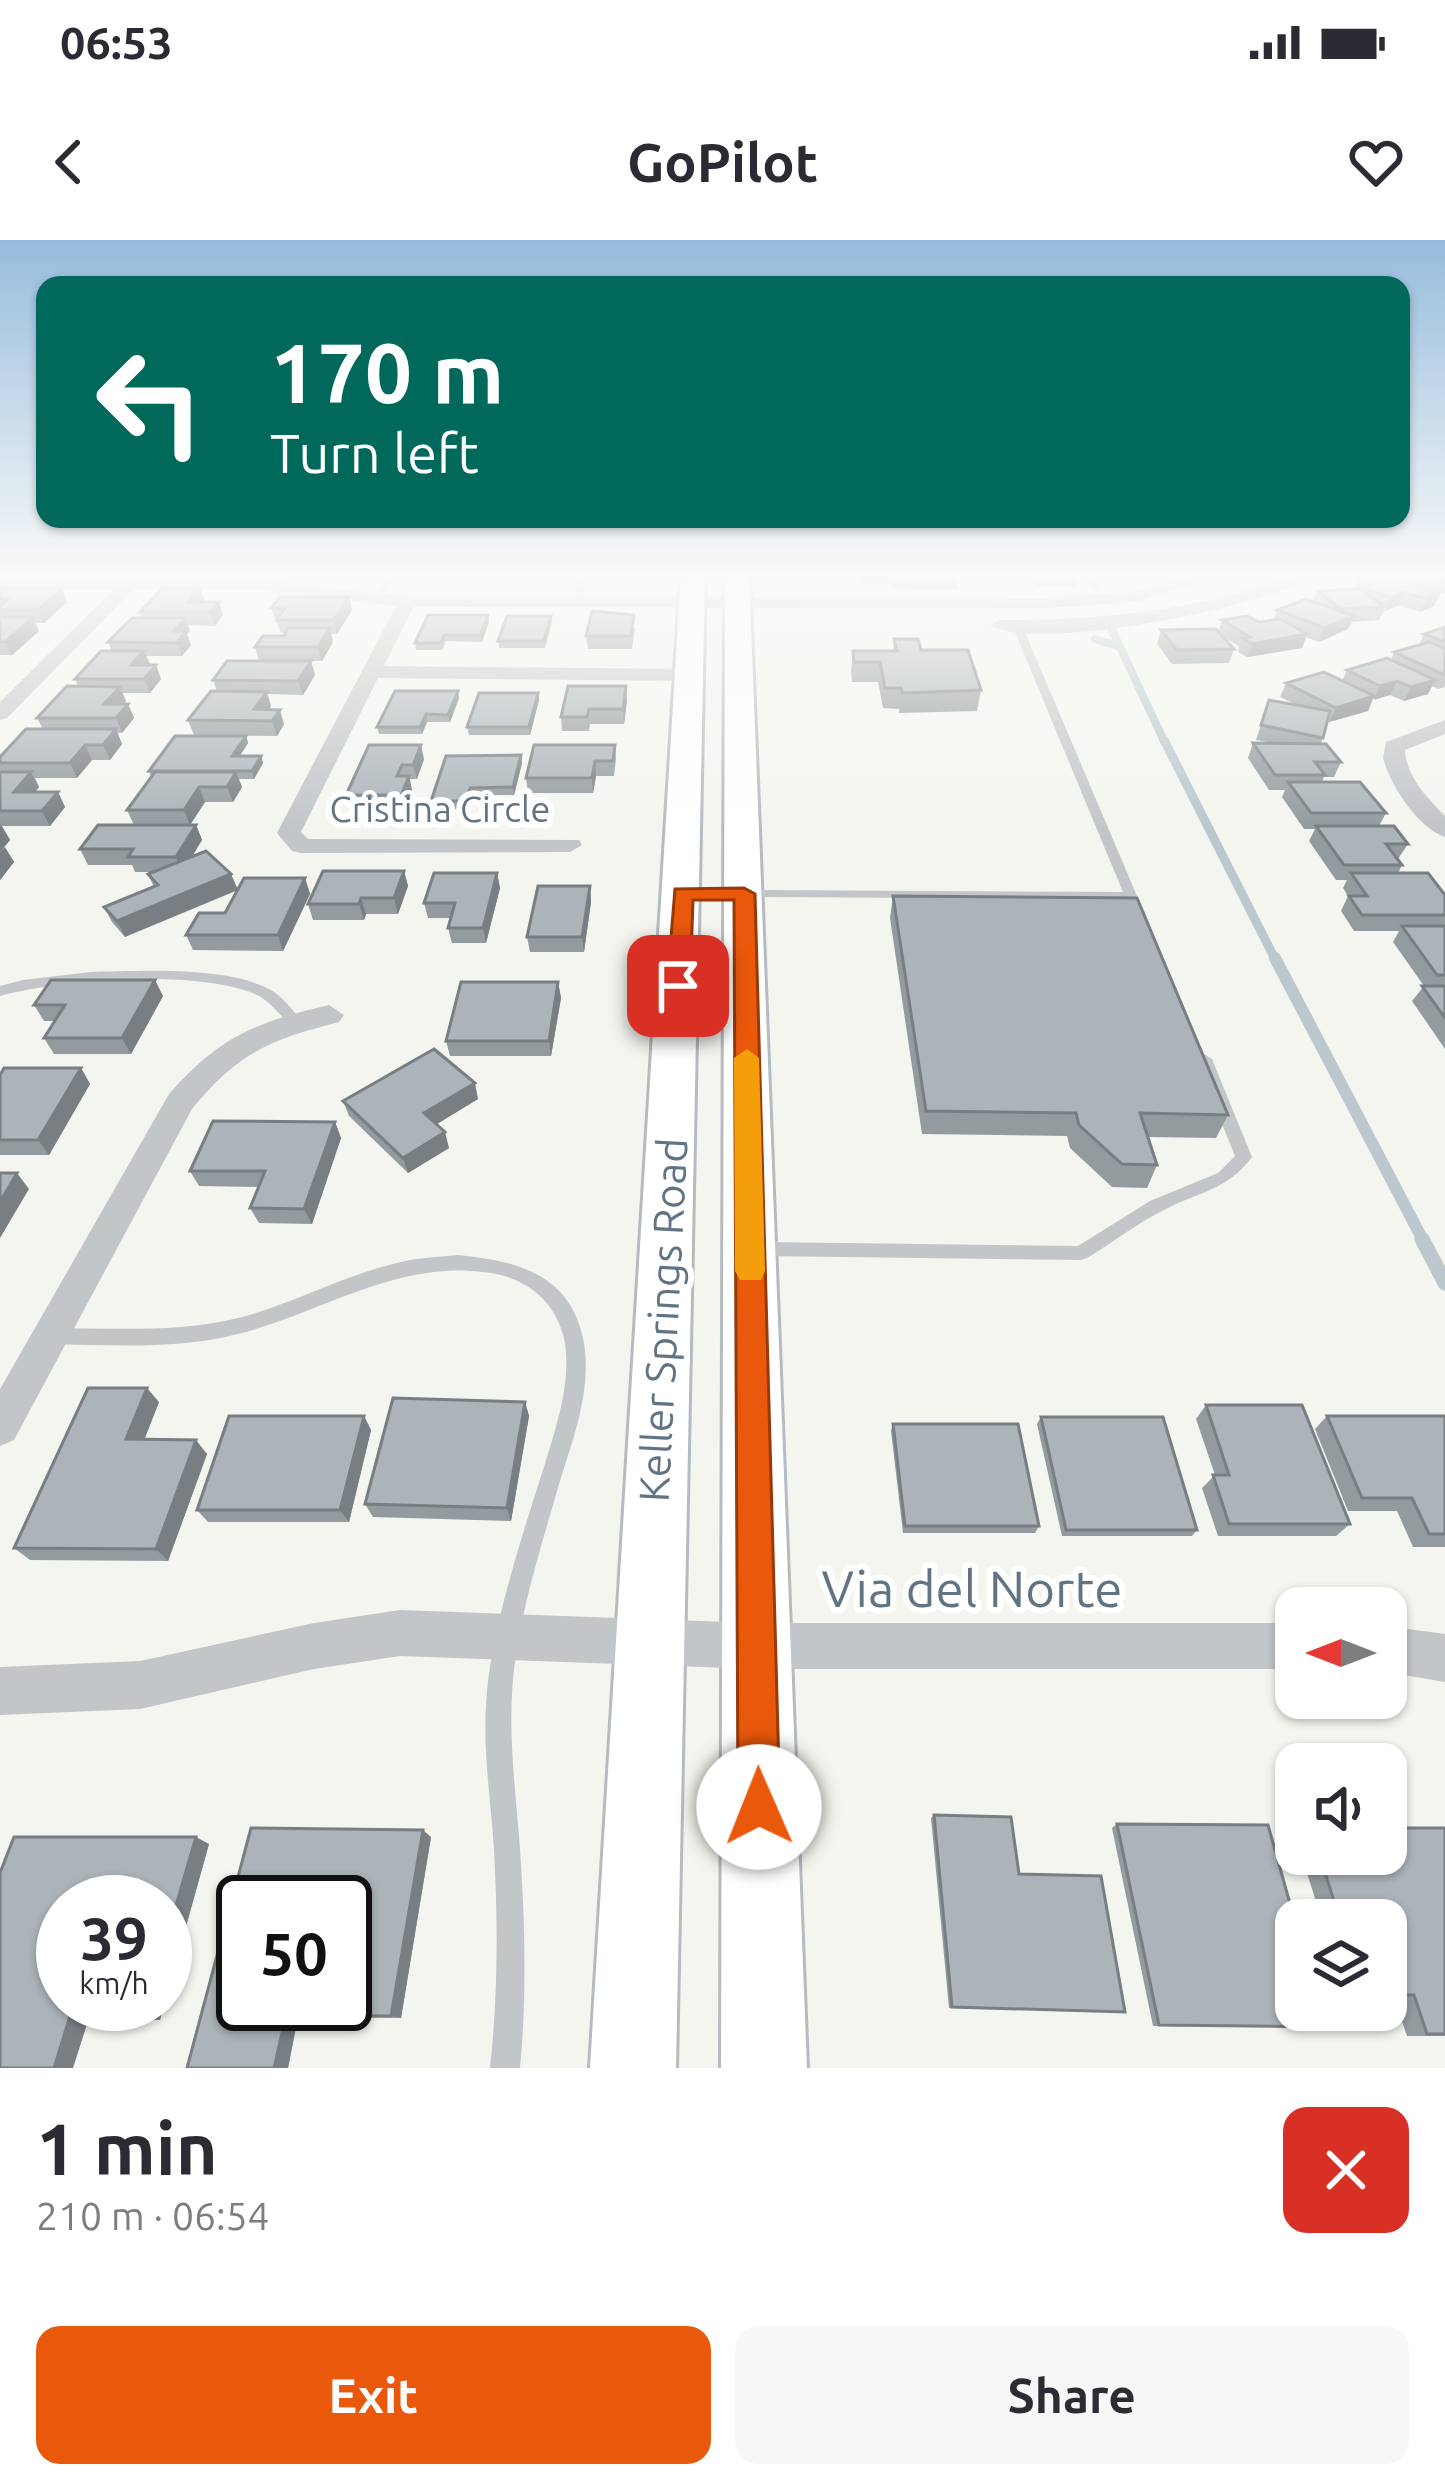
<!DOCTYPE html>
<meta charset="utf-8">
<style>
body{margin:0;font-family:Ubuntu,sans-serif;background:#f7f7f7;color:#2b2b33;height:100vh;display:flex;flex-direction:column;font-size:45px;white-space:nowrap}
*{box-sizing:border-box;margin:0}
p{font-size:39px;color:#7c7c81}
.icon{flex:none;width:66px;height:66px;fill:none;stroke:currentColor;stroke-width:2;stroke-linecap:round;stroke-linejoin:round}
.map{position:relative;height:1828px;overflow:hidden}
.panel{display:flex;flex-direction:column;background:#fff;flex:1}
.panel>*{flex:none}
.top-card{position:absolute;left:36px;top:36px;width:1374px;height:252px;border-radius:24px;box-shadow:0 3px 9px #0004;background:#00695c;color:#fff;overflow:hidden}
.needle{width:78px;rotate:270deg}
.controls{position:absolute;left:1275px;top:1347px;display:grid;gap:24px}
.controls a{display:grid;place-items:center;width:132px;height:132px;border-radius:24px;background:#fff;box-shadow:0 3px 9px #0004;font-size:60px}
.speed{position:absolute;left:36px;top:1635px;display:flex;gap:24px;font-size:60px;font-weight:700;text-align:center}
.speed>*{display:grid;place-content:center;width:156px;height:156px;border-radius:50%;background:#fff;box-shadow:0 3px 9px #0004;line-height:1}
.speed small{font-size:30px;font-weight:400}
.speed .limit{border:6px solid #111;border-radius:18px;background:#fff;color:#111}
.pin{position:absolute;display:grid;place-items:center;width:102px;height:102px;color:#fff;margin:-51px;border-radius:24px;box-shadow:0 6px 18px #0006}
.me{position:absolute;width:132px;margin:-66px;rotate:359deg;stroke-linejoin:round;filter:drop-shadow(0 0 9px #0008)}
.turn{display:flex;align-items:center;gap:42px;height:252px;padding:0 36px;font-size:54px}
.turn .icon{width:156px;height:156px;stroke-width:2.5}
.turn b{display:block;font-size:84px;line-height:102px}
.round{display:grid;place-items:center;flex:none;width:126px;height:126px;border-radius:24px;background:#f7f7f7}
.headline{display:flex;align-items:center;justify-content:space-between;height:204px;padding:0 36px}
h1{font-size:72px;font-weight:700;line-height:90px}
.primary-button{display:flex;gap:24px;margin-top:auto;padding:24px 36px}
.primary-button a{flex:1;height:138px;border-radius:24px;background:#ea580c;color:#fff;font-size:48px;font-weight:700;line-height:138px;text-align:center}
.primary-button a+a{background:#f7f7f7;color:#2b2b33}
.status{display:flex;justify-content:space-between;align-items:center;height:84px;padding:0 60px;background:#fff;direction:ltr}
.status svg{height:33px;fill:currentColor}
header{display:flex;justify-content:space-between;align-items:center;height:156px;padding:0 36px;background:#fff;font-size:54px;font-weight:700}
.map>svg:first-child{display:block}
.built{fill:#e5e6e4}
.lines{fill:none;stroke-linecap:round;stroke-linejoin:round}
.stream-far3{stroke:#bcc8cd;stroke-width:8}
.stream-far2{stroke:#bcc8cd;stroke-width:9}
.stream-far1{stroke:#bcc8cd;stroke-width:12}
.stream{stroke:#bcc8cd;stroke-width:15}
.secondary-casing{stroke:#b6bbc0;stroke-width:6}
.lane{fill:#c2c6c9;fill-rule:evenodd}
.street{fill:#c2c6c9;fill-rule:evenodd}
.secondary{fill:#fff;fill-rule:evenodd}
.wall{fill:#949b9f}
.shaded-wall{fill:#787e82}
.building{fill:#acb4b9;stroke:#787e82;stroke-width:3;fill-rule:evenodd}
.route{fill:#ea580c;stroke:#983908;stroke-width:3}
.slow{fill:#f59e0b}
.labels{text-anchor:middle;stroke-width:12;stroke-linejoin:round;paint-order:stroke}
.far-street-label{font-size:36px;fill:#617484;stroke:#fff}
.street-label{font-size:42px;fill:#617484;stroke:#fff}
.near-street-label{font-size:51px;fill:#617484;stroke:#fff}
</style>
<div class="status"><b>06:53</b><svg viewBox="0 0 49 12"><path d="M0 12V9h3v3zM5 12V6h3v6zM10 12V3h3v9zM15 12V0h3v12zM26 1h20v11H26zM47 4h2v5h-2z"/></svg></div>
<header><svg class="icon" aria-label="back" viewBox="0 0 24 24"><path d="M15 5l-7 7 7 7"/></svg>GoPilot<svg class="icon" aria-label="heart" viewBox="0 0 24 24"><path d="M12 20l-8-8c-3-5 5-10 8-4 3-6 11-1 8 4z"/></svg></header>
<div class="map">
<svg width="1445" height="1828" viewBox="0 0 1445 1828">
<rect width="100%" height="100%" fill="#f5f5f0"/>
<path class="built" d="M240 333H664V350L416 346Z"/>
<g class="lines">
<path class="stream-far3" d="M1088 333 1094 345
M1112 390 1165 503
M1095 399 1117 406"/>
<path class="stream-far2" d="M1164 500 1276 721"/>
<path class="stream-far1" d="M1275 718 1424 1002"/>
<path class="stream" d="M1422 999 1445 1043"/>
<g class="secondary-casing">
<path id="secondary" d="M681 333H705L676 1828H590Z
M725 333H749L807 1828H721Z"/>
</g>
<path class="lane" d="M416 333 559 335 586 341 582 363 578 366 574 363 577 343 559 341 416 339 394 342 376 360 369 358 388 338Z
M1017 382 1022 385 1137 656 1136 659 739 657V651L744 650 1123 652 1012 385Z
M91 732C140 731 225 726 269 749 282 756 293 770 302 782L300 785H290C279 774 269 760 255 754 196 729 61 739 0 756V746L23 740Z
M1204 814 1212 819 1252 917C1227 951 1197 952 1162 971 1136 984 1112 1003 1087 1018L1081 1020 757 1016 751 1014 748 1009 751 1004 757 1002 1078 1006 1150 961 1218 933 1235 916 1196 819Z
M458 1015C516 1021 569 1033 583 1098 593 1146 574 1196 560 1241 544 1297 526 1352 517 1409 505 1476 515 1542 520 1609 525 1682 527 1755 520 1828H490C498 1755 498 1683 494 1610 491 1562 483 1513 486 1465 488 1426 497 1387 507 1349 518 1308 531 1267 544 1227 556 1187 571 1145 565 1103 558 1064 529 1039 491 1033 399 1018 324 1072 238 1094 176 1110 111 1105 48 1104L41 1102 38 1096 41 1090 48 1088C110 1088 173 1093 234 1079 289 1066 339 1037 393 1024 414 1018 436 1017 458 1015Z"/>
<path class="street" d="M1203 333H1228L1139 361 1049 368 413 367 384 426 691 429 701 435 691 441 378 438 301 592 308 599 579 600 582 605 570 612 301 613 292 611 277 593 396 366 255 349H134L7 478 0 480V462L114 349H0V339H255L407 357 1049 358 1138 351Z
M1298 333H1320C1278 365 1033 414 991 385L1000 380C1103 380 1201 371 1298 333Z
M1445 480V494L1405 510C1407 538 1426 556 1445 576V597C1418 588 1390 545 1383 518L1386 502Z
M329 765 344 775 339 782C270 800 239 812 192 869L14 1200 0 1206V1149L169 854C219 797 256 782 329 765Z
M400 1370 757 1383H1296V1429H757L400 1416 314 1429 140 1469 0 1475V1427L140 1421 314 1383Z
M1386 1386 1445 1394V1442L1386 1432Z"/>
<use href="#secondary" class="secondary"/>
</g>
<path class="wall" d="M530 333H611V334Z
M859 333H958L959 336 957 349 894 348 892 343H861Z
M1029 333H1079L1076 346H1036Z
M1384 333H1445V352L1440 353 1434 366 1420 372 1399 365 1384 371 1379 380 1352 382 1348 389 1319 402 1306 397 1302 408 1247 417 1238 412 1239 406 1222 396 1234 409 1229 423 1172 424 1157 404 1161 390 1218 392 1222 380 1259 382 1273 380 1277 370 1313 361 1317 351 1354 349 1359 336 1384 334Z
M0 349 67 362 44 383H35L39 391 12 415H0Z
M204 362 223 375 215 386 188 385 190 391 187 394 191 405 182 416H146L149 425H156L161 439 150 453H122L126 461 123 464H128L134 478 122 493H117L122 504 110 520H92L77 538H35L39 547 35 552H58L65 567 50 586H2L10 600 4 607 14 622 0 640V517L43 489 37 478 78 446 75 439 112 411 108 402 142 378 140 372Z
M271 368 352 370 337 394H331L333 402 322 421H311L315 435 303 455 267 454 271 466 269 470 284 484 277 496 194 495 188 480 217 451 213 440 259 421 255 407 285 393H281Z
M551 376 552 382 545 408H499L498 401Z
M489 382 482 402 446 401 442 410H416L415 403Z
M1445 387V447L1438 449 1432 446 1428 454 1404 461 1390 455 1373 459 1368 471 1329 482 1327 481 1321 504 1341 522 1334 537H1324L1322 542 1386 573 1379 586 1408 604 1398 619 1402 625 1398 633 1445 655V809L1412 761 1424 746 1393 702 1399 691H1354L1341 671 1348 656 1343 648 1347 640H1336L1309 601 1315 589H1304L1282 557 1285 550H1269L1248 518 1253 503H1274L1256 500 1269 460 1297 465 1280 457 1286 443 1342 441 1347 430 1391 420 1394 412 1419 405 1424 394Z
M635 388 632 409H588L586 396Z
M894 399 921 410 981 450 977 471 899 473V469L883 468 878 442H852L851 431 853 411H893Z
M459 458 450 482H427L422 494H379L377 487Z
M539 460 530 495H469L467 487Z
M627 460 624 484H590L589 491H562L561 477Z
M246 496 248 503 240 516H261L263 523 254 539H239L242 547 233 562H205L190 585H134L127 570 151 537 149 531Z
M369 505 424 519 417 539H410L412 551 405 570H351L346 555Z
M615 505 616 519 614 536H596L593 553H528L526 538Z
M521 515 522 523 514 555H472L468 569H433L431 561Z
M196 585 202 600 125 697 112 682 104 667 154 647 148 634 152 632H135L132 625H88L80 609Z
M404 631 408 646 398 674H366L364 680H313L308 664Z
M497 633 500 648 486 703H452L448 688 451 678H428L424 663Z
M305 638 310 654 283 711 193 710 186 695 225 673Z
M590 646 591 662 584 712H530L527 697Z
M893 656 1228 875 1216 898 1148 897 1157 925 1147 948 1112 947 1070 908 1067 896 922 894 890 678Z
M558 742 561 758 551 816H450L446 801Z
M163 756 131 814H54L44 798 54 781H44L34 765Z
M81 828 90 844 49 915H0V835Z
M478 859 436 884 449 908 408 933 349 876 343 861Z
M335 882 341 898 312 984 259 983 250 968 259 947 199 946 190 931Z
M159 1162 144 1200 207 1214 168 1321 30 1320 14 1308Z
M525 1162 529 1176 511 1281 373 1277 365 1264Z
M1206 1165 1350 1284 1336 1296H1218L1202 1248 1215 1235 1196 1179Z
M364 1176 371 1190 349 1282H208L197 1270Z
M1327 1176H1445V1307H1413L1397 1271H1348L1315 1189Z
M1041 1177 1197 1290 1192 1296H1062L1037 1184Z
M893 1184 1039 1286 1035 1293H903L891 1191Z
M934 1575 1019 1634 1125 1772 949 1768 931 1578Z
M1117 1584 1325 1787 1153 1786 1112 1588Z
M1445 1588V1796H1407L1394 1758H1386V1680H1322L1303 1621 1319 1614H1386Z
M431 1597 401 1778 298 1777 288 1828H187Z
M209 1604 160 1780 89 1778 0 1828Z"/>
<path class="shaded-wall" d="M1129 333H1160L1128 336Z
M1445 340V352L1440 353 1434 366 1420 372 1426 359 1415 356 1421 343Z
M62 349 67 362 44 383 38 370Z
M200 349 205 362H188Z
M1405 352 1399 365 1385 371 1391 358Z
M349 357 352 370 337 394 334 380Z
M219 362 223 375 215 386 210 372Z
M488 375 489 382 482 402 480 395Z
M1354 376 1348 389 1319 402 1325 388Z
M33 377 39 391 12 415 5 402Z
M185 378 190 391 187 394 191 405 182 416 174 391Z
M330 388 333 402 322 421 318 407Z
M1307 394 1302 408 1247 417 1252 404Z
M144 411 150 424 137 439 131 425Z
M311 421 315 435 303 455 298 441Z
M156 425 161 439 150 453 144 439Z
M1435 440 1428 454 1404 461 1411 447Z
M1397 441 1390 455 1374 460 1380 446Z
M626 446 627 460 624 484 623 469Z
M120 447 126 461 111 478 104 464Z
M458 451 459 458 450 482 448 475Z
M267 452 271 466 261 481 254 469Z
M538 453 539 460 530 495 529 487Z
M1374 456 1368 471 1329 482 1336 468Z
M128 464 134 478 122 493 116 478Z
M280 470 284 484 277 496 272 481Z
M426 474 427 482 422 494 420 487Z
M116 489 122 504 110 520 103 505Z
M246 496 248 503 235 523 232 516Z
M85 505 92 520 77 538 70 523Z
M421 505 424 519 417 539 413 525Z
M521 515 522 523 514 555 513 547Z
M261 516 263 523 254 539 252 531Z
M595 521 596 536 593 553 592 538Z
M31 532 39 547 22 567 14 552Z
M236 532 242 547 233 562 227 547Z
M409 536 412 551 405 570 401 555Z
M199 547 205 562 190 585 184 570Z
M58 552 65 567 50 586 42 571Z
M1 585 10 600 0 612V586Z
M196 585 202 600 183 632 176 617Z
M5 607 14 622 0 640V613Z
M404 631 408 646 398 674 394 658Z
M497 633 500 648 486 703 483 688Z
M231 634 238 650 125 697 117 681Z
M305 638 310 654 283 711 278 695Z
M590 646 591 662 584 712 582 697Z
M361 658 366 674 364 680 359 664Z
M155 740 163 756 131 814 122 798Z
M558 742 561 758 551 816 549 801Z
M81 828 90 844 49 915 38 900Z
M475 843 478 859 429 889 424 873Z
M335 882 341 898 312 984 304 969Z
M445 892 449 908 408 933 403 918Z
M17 933 29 949 0 998V962Z
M147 1148 159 1162 139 1213 126 1199Z
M525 1162 529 1176 511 1281 507 1268Z
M364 1176 371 1190 349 1282 340 1270Z
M196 1200 207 1214 168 1321 156 1309Z
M423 1590 431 1597 401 1778 391 1776Z
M196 1597 209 1604 165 1761V1703Z
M147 1764H164L160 1780 143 1777Z
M286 1775 298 1777 288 1828H274Z
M70 1776 89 1778 73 1828H54Z"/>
<path class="building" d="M894 333H958L959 336H895Z
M1368 333H1379L1440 353 1426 359 1405 352 1391 358 1363 348 1372 340 1359 336Z
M1402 333H1444L1445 340 1421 343Z
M0 349H62L38 370H0V366L8 359H0Z
M162 349H200L188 362H219L210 372H140Z
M1360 349 1385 367 1341 369 1317 351Z
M280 357H349L334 380H277L285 368H271Z
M1306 359 1354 376 1325 388 1277 370Z
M592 371 634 375 631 396H586Z
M428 375H488L480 395H444L441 403H415Z
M507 376H551L544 401H498Z
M1247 376 1259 382 1280 379 1307 394 1252 404 1242 398 1250 397 1222 380Z
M0 377H33L5 402H0Z
M132 378H185L174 391H186L177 403 108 402Z
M1445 387V402L1424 394Z
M288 388H330L318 407H255L263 396H284Z
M1216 389 1234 409 1177 410 1161 390Z
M894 399H918L921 410H968L981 450 902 453 901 448H885L880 422H854L853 411H897Z
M1429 402 1445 409V435L1394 412Z
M101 411H144L131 425H156L144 439H75Z
M1387 418 1435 440 1411 447 1397 441 1380 446 1347 430Z
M227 421H311L298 441 213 440Z
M1324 432 1374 456 1336 468 1286 443Z
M67 446 120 447 104 464H128L116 478H37Z
M568 446H626L623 469H589L587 477H561Z
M211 451 267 452 254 469 280 470 272 481 188 480Z
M395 451H458L448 475 426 474 420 487H377Z
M479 453H538L529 487H467Z
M1269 460 1330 471 1323 498 1261 485Z
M26 489H116L103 505H85L70 523H0V517Z
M175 496H246L232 516H261L252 531H149Z
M1253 503 1326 504 1341 522H1315L1325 535H1275Z
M369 505H421L413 525H402L397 536H409L401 555H346Z
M534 505H615L613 521H595L592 538H526Z
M521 515 513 547 470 548 466 561H431L446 516Z
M0 532H31L14 552H58L42 571H0Z
M155 532H236L227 547H199L184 570H127Z
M1288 542H1360L1386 573H1311Z
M98 585H196L176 617H128L133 609H80Z
M1316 586H1394L1408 604H1386L1402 625H1344Z
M206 611 231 634 117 681 104 667 158 645 148 634Z
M323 631H404L394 658H361L359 664H308Z
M434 633H497L483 688H448L455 663H424Z
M1351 633H1428L1445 655V675H1362L1349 656H1367Z
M244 638H305L278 695H186L199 673H225Z
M538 646H590L582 697H527Z
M893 656 1137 658 1228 875 1140 873 1157 925 1122 924 1079 885 1076 873 926 871Z
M1402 686H1445V735H1437Z
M51 740H155L122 798H44L65 765H34Z
M461 742H558L549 801H446Z
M1422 746H1445V778Z
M434 809 475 843 424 873 445 892 403 918 343 861Z
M4 828H81L38 900H0V835Z
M213 881 335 882 304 969 250 968 265 931H190Z
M0 933H17L0 962Z
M88 1148H147L126 1199 196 1200 156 1309 14 1308Z
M393 1158 525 1162 507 1268 365 1264Z
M1206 1165H1302L1350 1284H1229L1213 1235H1229Z
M229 1176H364L340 1270H197Z
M1327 1176H1445V1294H1429L1412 1258H1362Z
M1041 1177H1163L1197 1290H1066Z
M893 1184H1018L1039 1286H905Z
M934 1575 1011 1577 1019 1634 1101 1636 1125 1772 952 1767Z
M1117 1584 1268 1585 1296 1685V1770H1320L1325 1787 1159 1785Z
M251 1588 423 1590 391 1776 286 1775 274 1828H187ZM243 1662H345V1764H243Z
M1386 1588H1445V1794H1427L1414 1755H1386V1680H1340L1319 1614H1386Z
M14 1597H196L165 1703V1662H63V1764H147L143 1777 70 1776 54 1828H0V1633Z"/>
<linearGradient id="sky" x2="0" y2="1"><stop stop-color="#96bcdd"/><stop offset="0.57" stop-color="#fafaf8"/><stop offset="1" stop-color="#fafaf8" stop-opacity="0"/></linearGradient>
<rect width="1445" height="589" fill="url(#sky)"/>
<path class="route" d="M744 648 755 654 780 1567 774 1582 759 1588 744 1582 738 1567 734 660H693L690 746 678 754 667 746 675 649Z"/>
<path class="slow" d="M747 809 759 818 765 1031 761 1040H740L735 1031 734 818Z"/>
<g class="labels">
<g class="far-street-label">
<text x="440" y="582">Cristina Circle</text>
</g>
<g class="street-label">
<text transform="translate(663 1080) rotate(-87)" y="15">Keller Springs Road</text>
</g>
<g class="near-street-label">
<text x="972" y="1367">Via del Norte</text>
</g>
</g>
</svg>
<div class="controls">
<a><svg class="needle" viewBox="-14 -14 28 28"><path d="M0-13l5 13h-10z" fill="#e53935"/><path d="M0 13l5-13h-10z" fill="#7c7c81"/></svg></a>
<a><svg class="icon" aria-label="sound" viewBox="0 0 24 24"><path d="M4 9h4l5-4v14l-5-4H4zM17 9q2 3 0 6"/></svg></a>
<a><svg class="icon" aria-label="layers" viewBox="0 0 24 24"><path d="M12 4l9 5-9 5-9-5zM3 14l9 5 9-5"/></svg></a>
</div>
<div class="speed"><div>39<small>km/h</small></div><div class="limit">50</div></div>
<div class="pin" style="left:678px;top:746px;background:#d93025"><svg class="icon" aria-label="arrive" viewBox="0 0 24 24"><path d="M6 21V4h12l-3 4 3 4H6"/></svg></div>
<svg class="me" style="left:759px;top:1567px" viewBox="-20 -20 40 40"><circle r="19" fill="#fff"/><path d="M0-13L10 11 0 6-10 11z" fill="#ea580c"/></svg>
<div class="top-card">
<div class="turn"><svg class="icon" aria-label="left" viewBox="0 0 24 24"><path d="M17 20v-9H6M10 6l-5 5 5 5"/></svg><div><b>170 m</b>Turn left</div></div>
</div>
</div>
<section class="panel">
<div class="headline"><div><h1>1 min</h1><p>210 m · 06:54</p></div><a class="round" style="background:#d93025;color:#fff"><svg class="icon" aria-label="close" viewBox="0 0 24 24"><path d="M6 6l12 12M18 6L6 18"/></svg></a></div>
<div class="primary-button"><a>Exit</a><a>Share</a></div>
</section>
